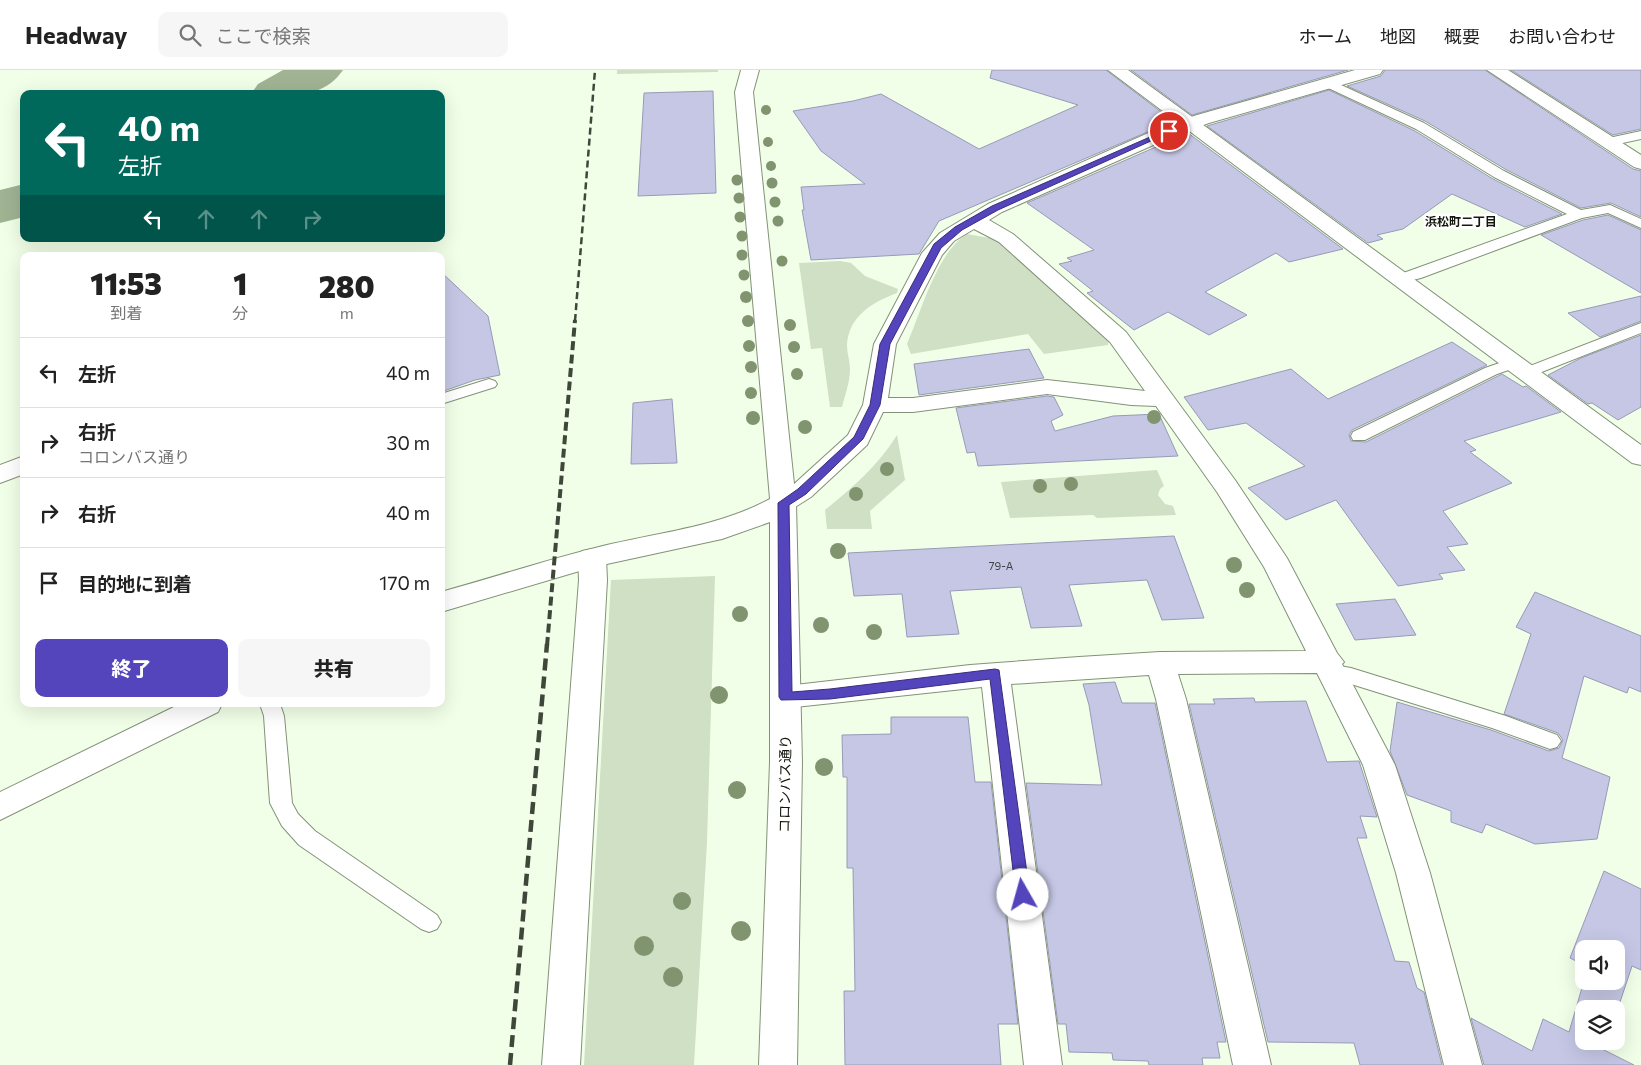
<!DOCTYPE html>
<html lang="ja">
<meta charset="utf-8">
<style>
body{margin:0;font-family:Commissioner,"Noto Sans JP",sans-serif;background:#f6f6f6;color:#222;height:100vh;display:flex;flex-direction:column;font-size:19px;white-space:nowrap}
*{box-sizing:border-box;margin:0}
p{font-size:16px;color:#767676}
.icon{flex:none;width:28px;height:28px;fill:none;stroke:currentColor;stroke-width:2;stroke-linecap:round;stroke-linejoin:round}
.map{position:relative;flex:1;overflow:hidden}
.side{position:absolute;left:20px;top:182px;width:425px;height:455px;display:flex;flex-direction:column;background:#fff;border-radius:10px;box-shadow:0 5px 20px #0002}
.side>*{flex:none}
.guide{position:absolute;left:20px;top:20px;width:425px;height:152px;border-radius:10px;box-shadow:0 5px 20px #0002;background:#00695c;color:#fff;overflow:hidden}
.fabs{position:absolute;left:1575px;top:870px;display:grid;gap:10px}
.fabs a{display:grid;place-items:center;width:50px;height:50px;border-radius:10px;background:#fff;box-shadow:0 5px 20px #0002;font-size:25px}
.pin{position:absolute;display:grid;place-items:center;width:42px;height:42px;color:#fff;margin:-21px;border:2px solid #fff;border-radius:50%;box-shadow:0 1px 5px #0007}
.me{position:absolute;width:55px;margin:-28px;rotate:353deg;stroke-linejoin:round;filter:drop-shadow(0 0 4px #0008)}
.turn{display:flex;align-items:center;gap:18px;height:105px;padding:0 15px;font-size:22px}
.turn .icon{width:65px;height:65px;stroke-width:2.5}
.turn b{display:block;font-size:35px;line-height:42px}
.lanes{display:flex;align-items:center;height:48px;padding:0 15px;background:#0003;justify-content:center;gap:25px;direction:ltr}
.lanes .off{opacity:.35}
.eta{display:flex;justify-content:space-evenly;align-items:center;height:85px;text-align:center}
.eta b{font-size:30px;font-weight:800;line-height:35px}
.cta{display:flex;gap:10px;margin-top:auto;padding:10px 15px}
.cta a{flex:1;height:58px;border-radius:10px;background:#5445bc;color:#fff;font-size:20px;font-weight:800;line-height:58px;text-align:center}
.cta a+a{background:#f6f6f6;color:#222}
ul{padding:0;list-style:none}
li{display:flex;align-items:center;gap:15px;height:70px;padding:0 15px;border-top:1px solid #e0e0e0}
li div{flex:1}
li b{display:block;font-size:19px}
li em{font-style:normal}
header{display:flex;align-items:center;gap:30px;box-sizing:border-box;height:70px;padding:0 25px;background:#fff;border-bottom:1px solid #e0e0e0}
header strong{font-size:24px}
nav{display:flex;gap:28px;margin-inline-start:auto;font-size:18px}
.search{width:350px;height:45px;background:#f6f6f6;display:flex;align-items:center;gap:12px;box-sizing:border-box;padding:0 18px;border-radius:10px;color:#767676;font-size:19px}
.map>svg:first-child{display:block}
.green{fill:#cfe0c4}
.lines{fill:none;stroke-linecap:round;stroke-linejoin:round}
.river{fill:#a0b393;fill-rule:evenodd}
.building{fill:#c5c7e5;stroke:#989ab7}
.lane-casing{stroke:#829277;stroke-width:2}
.street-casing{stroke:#829277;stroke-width:2}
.secondary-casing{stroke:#829277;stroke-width:2}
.lane{fill:#fff;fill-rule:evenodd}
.street{fill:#fff;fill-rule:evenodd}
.secondary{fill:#fff;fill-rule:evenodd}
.rail-far2{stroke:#3f473a;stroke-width:2.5;stroke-dasharray:7 4;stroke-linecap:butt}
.rail-far1{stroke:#3f473a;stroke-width:4;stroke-dasharray:9 4.5;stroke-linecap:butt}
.rail{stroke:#3f473a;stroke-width:4.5;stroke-dasharray:12 6;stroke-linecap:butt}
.tree{fill:#80946f}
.route{fill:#5445bc;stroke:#372d7a}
.labels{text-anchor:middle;stroke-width:5;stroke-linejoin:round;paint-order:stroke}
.number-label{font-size:11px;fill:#3f4444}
.far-neighbourhood-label{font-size:12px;font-weight:bold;fill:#12180e;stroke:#fff}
.street-label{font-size:14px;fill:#12180e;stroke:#fff}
</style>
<header>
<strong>Headway</strong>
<div class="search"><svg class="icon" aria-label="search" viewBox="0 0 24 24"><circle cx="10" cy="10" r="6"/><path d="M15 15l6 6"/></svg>ここで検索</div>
<nav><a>ホーム</a><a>地図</a><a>概要</a><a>お問い合わせ</a></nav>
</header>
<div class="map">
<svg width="1641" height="995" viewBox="0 0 1641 995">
<rect width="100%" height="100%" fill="#f1ffe8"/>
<path class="green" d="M617 0H718V2L617 4Z
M967 164 995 169 1109 270 1108 275 1044 284 1028 264 911 284 907 274C921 242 937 182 967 164Z
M840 191 851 193 865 206 898 219 897 223C873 232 848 246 847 276 847 283 850 291 850 299 850 312 845 325 842 337H830L822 278 811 279 799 193Z
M897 365 905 410 870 441 872 459H827L825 440C853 417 878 396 897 365Z
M1157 400 1164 416 1160 419 1158 425 1165 434 1173 436 1176 445 1097 448 1093 445 1010 448 1001 412Z
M715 506 707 772 694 995H584L611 510Z"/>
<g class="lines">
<path class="river" d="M283 0H343C321 32 285 24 251 24L258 14Z
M24 114V147L0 153V120Z"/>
</g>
<path class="building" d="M992 0H1106L1173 51 939 151 919 184 811 190 802 140H804L801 117 865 114 821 81 793 41 853 31 881 24 979 79 1078 35 990 8Z
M1131 0H1348L1192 45Z
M1385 0H1485L1633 99 1641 101V147L1611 133 1581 138 1505 99 1425 51 1347 16 1381 6Z
M1511 0H1641V59L1613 65Z
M1329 20 1415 61 1493 109 1562 144 1525 157 1452 124 1403 159 1377 165 1383 169 1368 173 1207 56Z
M713 21 716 123 638 126 644 23Z
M1188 63 1343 179 1289 192 1276 183 1205 222 1247 245 1209 265 1168 242 1134 260 1087 223 1093 221 1059 194 1072 191 1067 188 1094 180 1027 133Z
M1608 145 1641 160V223L1541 165 1583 150Z
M441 202 488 246 500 305 475 310 441 322Z
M1641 226V251L1600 267 1568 243Z
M1641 265V337L1618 350 1592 333 1588 334 1548 305 1581 288Z
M1452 272 1487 295 1352 360 1349 365 1351 371 1366 372 1502 304 1523 317 1526 316 1561 342 1464 371 1476 380 1470 382 1512 413 1443 441 1468 474 1447 477 1465 500 1439 504 1443 509 1398 516 1336 430 1286 450 1248 418 1305 396 1246 353 1208 360 1184 327 1291 299 1328 329Z
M1029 279 1044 308 919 325 914 294Z
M1047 326 1054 327 1063 345 1051 351 1055 361 1113 346 1159 344 1178 386 978 396 975 382 967 383 956 338Z
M672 329 677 393 631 394 633 333Z
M1174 466 1204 548 1162 550 1147 510 1069 515 1082 556 1031 558 1021 517 950 521 959 564 907 567 902 524 854 526 848 483Z
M1535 522 1641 566V622L1629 617 1627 623 1584 606 1562 688 1610 707 1597 769 1535 774 1486 754 1482 763 1451 752V741L1407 725 1390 681 1397 632 1491 660 1549 681 1559 678 1563 670 1558 663 1504 644 1531 564 1516 557Z
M1395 529 1416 565 1355 570 1336 534Z
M1115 612 1122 633H1155L1226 972H1217L1220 988H1202L1203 995H1149L1148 991 1113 990 1112 983 1069 982 1066 954H1058L1026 713 1102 715 1089 635 1083 614Z
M1254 628 1255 632 1306 631 1327 692 1359 691 1377 747 1360 746 1367 768H1357L1395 891 1409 892 1417 918 1424 922 1442 995H1360L1354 973 1268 972 1189 634H1215L1213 629Z
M891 647H968L975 712H991L1018 954H998L1001 995H845L844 921H855L853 798H847V707H843L842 665 891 664Z
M1604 801 1641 819V900L1632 896 1616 944V939H1584V971H1607L1604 980 1634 995H1484L1471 948 1532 981 1543 949 1569 962 1584 911H1616V879H1584V895L1570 888Z"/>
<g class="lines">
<g class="lane-casing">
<path id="lane" d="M1328 9 1424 53 1504 101 1581 140 1610 135 1641 149V158L1608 143 1582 148 1421 208 1400 213 1395 212 1393 209 1395 206 1567 144 1494 107 1416 59 1324 16 1322 13 1324 10Z
M1641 61V69L1609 76 1603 72 1604 69Z
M1641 253V263L1534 305H1522L1520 302 1522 299Z
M1514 288 1522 293 1520 296 1497 304 1365 370H1353L1351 366 1353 362 1485 298Z
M489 309 495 311 497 314 495 317 441 334V324Z
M1334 595 1351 598 1506 646 1557 665 1561 671 1557 677 1550 679 1492 658 1351 614 1327 608 1324 603 1327 598Z
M260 634H280L284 646 292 733 298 744 315 761 437 845 441 852 437 859 429 862 421 859 299 775 282 756 270 733 264 646Z"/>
</g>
<g class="street-casing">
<path id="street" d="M1355 0H1383L1380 4 1209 53 1176 65 1002 142 989 150 1013 164 1126 262 1235 410 1287 488 1337 583 1344 592 1342 594 1395 695 1430 803 1482 995H1444L1396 803 1363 695 1317 603 1178 604 1186 629 1271 995H1233L1156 629 1149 605 1011 614 1062 995H1024L982 617 786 638 775 635 771 627 775 619 786 616 970 595 1079 587 1160 582 1306 581 1264 497 1217 422 1156 336 1131 335 1047 324 913 342H883L867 375 811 427 792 439 783 442 774 439 770 433 774 427 793 415 848 365 863 335 874 274 922 183 940 163 988 134 1162 57 1197 45ZM974 159 999 172 1110 272 1145 321 1047 310 913 328H888L896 274 942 185 954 171Z
M24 386V404L0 413V395Z
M592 479 602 481 606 488 607 510 580 995H542L579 510 578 488 582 481Z"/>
</g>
<g class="secondary-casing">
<path id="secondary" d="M741 0H759L753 22 796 433 802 692 797 995H759L770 692V452L722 469 593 497 441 542V522C491 508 541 492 591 479 651 463 714 459 770 429L735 22Z
M1108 0H1128L1641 375V395L1632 393Z
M1487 0H1508L1641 85V99L1634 97Z
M180 634H222L218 642 0 750V722Z"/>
</g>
<use href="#lane" class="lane"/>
<use href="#street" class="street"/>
<use href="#secondary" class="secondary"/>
<path class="rail-far2" d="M575 251 595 0"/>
<path class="rail-far1" d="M547 576 575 250"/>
<path class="rail" d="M510 995 547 574"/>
</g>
<g class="tree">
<circle cx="766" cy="40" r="5"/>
<circle cx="768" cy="72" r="5"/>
<circle cx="771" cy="96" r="5"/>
<circle cx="737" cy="110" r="5.5"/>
<circle cx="772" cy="113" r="5.5"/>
<circle cx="739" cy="128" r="5.5"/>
<circle cx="775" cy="132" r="5.5"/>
<circle cx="740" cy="147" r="5.5"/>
<circle cx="778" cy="151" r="5.5"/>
<circle cx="742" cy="166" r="5.5"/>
<circle cx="742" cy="185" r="5.5"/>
<circle cx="782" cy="191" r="5.5"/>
<circle cx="744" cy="205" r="5.5"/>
<circle cx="746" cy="227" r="6"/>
<circle cx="748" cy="251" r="6"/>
<circle cx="790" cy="255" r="6"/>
<circle cx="749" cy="276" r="6"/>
<circle cx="794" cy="277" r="6"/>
<circle cx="751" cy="297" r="6"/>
<circle cx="797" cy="304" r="6"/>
<circle cx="751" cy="323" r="6"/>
<circle cx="1154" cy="347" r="7"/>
<circle cx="753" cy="348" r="7"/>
<circle cx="805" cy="357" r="7"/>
<circle cx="887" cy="399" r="7"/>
<circle cx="1071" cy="414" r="7"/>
<circle cx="1040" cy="416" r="7"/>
<circle cx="856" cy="424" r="7"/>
<circle cx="838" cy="481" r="8"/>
<circle cx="1234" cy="495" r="8"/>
<circle cx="1247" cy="520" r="8"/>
<circle cx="740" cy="544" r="8"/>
<circle cx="821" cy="555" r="8"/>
<circle cx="874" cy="562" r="8"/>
<circle cx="719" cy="625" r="9"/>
<circle cx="824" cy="697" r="9"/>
<circle cx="737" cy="720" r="9"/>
<circle cx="682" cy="831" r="9"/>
<circle cx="741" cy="861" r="10"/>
<circle cx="644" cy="876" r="10"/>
<circle cx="673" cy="907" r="10"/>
</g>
<path class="route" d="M1166 60 1173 61 998 140 962 160 941 178 890 274 880 335 863 369 806 424 789 435 792 622 830 619 995 599 999 600 1030 825 1028 829 1023 831 1018 829 1016 825 990 609 830 629 781 630 779 627 778 433 798 419 854 367 870 335 880 274 934 174 955 157 992 136Z"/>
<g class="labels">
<g class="number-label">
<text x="1001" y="500">79-A</text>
</g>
<g class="far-neighbourhood-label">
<text x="1461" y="156">浜松町二丁目</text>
</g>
<g class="street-label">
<text transform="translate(785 714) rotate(-89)" y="5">コロンバス通り</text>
</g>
</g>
</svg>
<div class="fabs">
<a><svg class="icon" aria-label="sound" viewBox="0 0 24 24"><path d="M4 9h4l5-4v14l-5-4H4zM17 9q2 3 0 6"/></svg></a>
<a><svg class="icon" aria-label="layers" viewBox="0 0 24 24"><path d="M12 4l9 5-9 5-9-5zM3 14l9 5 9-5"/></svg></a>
</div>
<div class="pin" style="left:1169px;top:61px;background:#d93025"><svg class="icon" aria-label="arrive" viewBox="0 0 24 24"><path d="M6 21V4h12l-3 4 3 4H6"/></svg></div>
<svg class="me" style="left:1023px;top:825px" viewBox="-20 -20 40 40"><circle r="19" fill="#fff"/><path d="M0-13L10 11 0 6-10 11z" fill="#5445bc"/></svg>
<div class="guide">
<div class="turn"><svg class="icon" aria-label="left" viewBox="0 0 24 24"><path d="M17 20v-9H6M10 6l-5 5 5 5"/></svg><div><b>40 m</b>左折</div></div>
<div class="lanes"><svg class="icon" aria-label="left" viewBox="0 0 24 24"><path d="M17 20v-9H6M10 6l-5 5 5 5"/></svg><svg class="icon off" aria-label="ahead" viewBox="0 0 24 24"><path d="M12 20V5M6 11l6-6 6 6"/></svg><svg class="icon off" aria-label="ahead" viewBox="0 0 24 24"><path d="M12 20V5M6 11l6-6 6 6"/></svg><svg class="icon off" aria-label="right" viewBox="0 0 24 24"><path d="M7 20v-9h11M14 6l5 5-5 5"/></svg></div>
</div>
<section class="side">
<div class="eta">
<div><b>11:53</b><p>到着</p></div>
<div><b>1</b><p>分</p></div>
<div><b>280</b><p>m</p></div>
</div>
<ul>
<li><svg class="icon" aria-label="left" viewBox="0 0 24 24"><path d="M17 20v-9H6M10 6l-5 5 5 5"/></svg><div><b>左折</b></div><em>40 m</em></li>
<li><svg class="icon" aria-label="right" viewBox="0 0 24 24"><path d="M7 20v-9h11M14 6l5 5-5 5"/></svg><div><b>右折</b><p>コロンバス通り</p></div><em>30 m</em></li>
<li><svg class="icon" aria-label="right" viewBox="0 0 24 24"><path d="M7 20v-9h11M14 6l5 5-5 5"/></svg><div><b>右折</b></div><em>40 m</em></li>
<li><svg class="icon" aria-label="arrive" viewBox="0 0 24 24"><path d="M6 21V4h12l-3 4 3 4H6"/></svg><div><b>目的地に到着</b></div><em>170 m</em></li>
</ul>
<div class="cta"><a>終了</a><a>共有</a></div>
</section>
</div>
